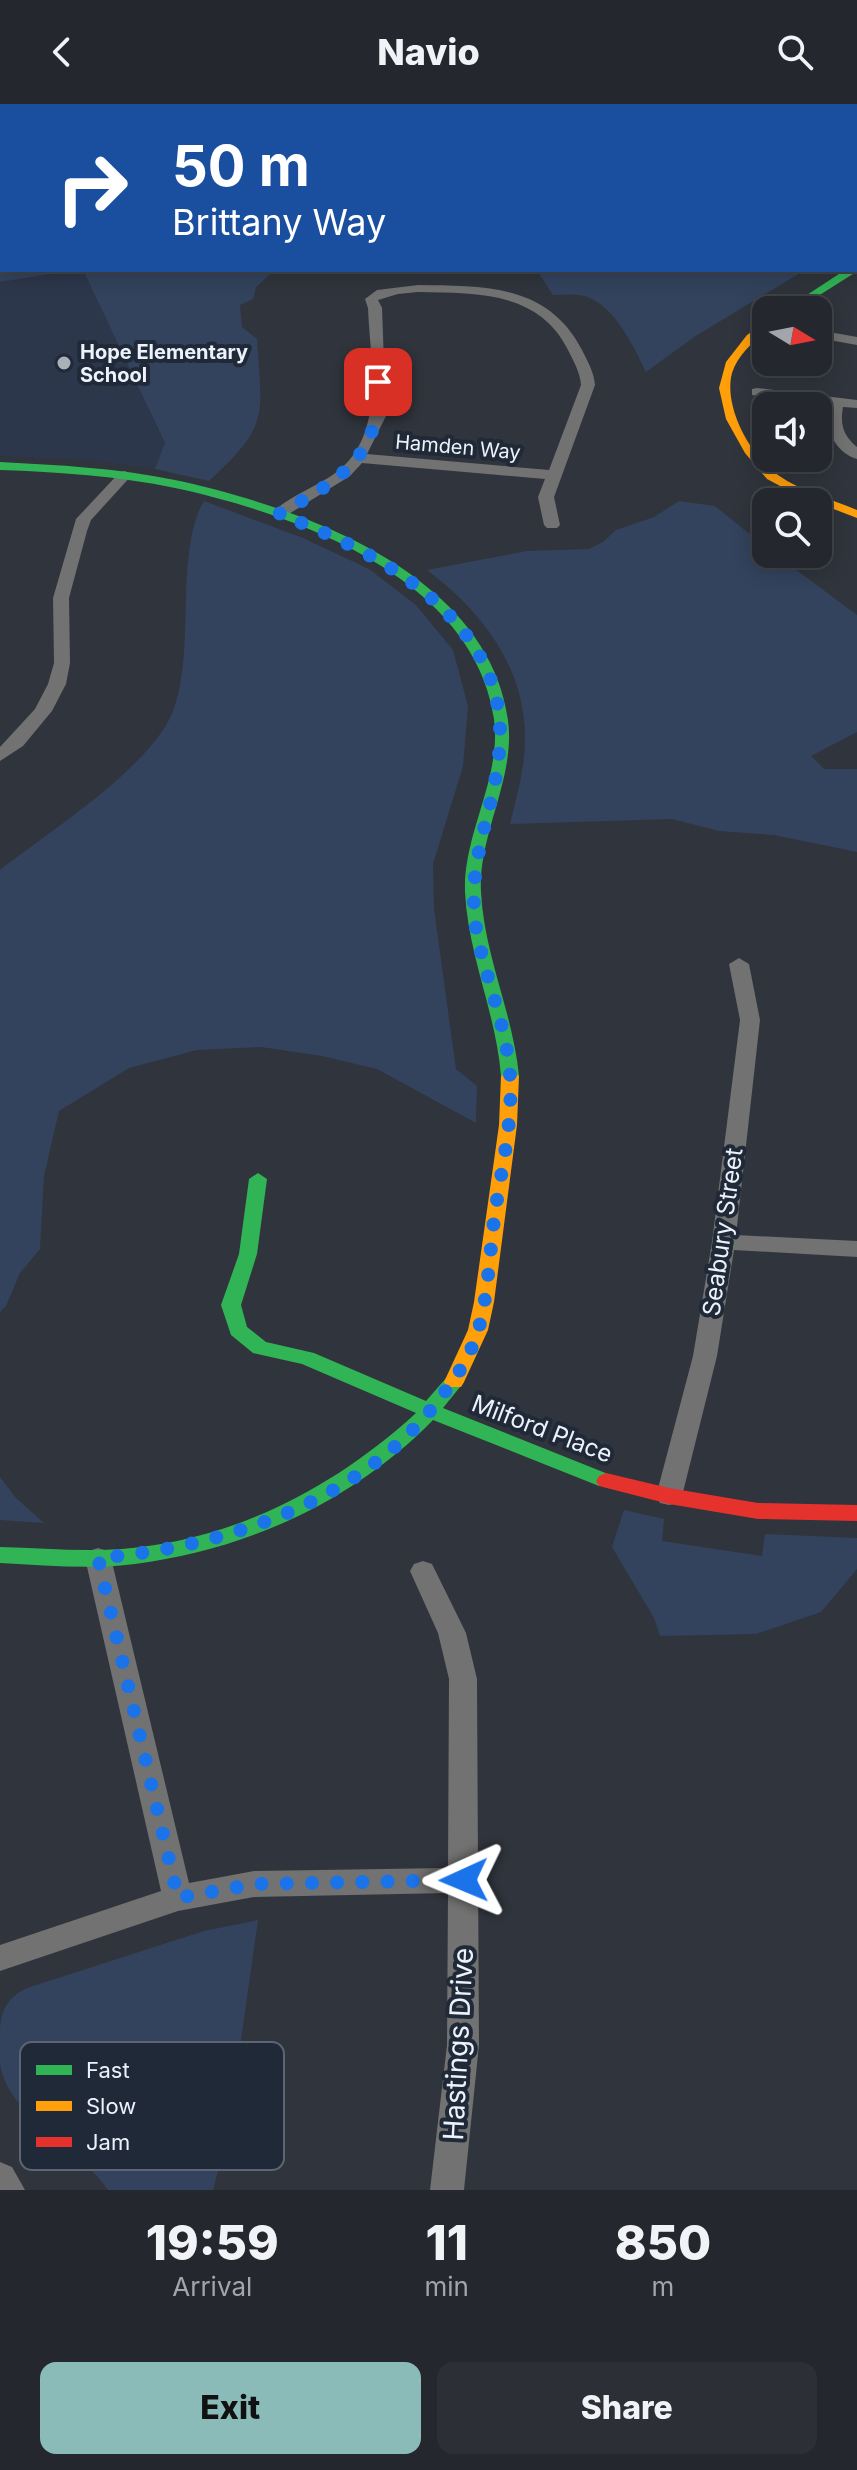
<!DOCTYPE html>
<style>
body{margin:0;font-family:Inter,sans-serif;background:#2c2f35;color:#f1f3f6;height:100vh;display:flex;flex-direction:column;font-size:30px;white-space:nowrap}
*{box-sizing:border-box;margin:0}
p{font-size:26px;color:#a3a5aa}
.icon{flex:none;width:44px;height:44px;fill:none;stroke:currentColor;stroke-width:2;stroke-linecap:round;stroke-linejoin:round}
.map{position:relative;height:2086px;overflow:hidden}
.panel{display:flex;flex-direction:column;background:#24272d;flex:1}
.panel>*{flex:none}
.banner{position:absolute;left:0px;top:0px;width:858px;height:168px;box-shadow:0 4px 20px #0003,0 0 0 2px #414449;background:#1a4fa0;color:#fff;overflow:hidden}
.needle{width:52px;rotate:100deg}
.fabs{position:absolute;left:752px;top:192px;display:grid;gap:16px}
.fabs a{display:grid;place-items:center;width:80px;height:80px;border-radius:16px;background:#24272d;box-shadow:0 4px 20px #0003,0 0 0 2px #414449;font-size:40px}
.pin{position:absolute;display:grid;place-items:center;width:68px;height:68px;color:#fff;margin:-34px;border-radius:16px;box-shadow:0 4px 12px #0006}
.me{position:absolute;width:88px;margin:-44px;rotate:269deg;stroke-linejoin:round;filter:drop-shadow(0 0 6px #0008)}
.turn{display:flex;align-items:center;gap:28px;height:168px;padding:0 40px;font-size:36px}
.turn .icon{width:104px;height:104px;stroke-width:2.5}
.turn b{display:block;font-size:56px;line-height:68px}
.eta{display:flex;justify-content:space-evenly;align-items:center;height:136px;text-align:center}
.eta b{font-size:48px;font-weight:800;line-height:56px}
.action{display:flex;gap:16px;margin-top:auto;padding:16px 40px}
.action a{flex:1;height:92px;border-radius:16px;background:#8bbbb9;color:#111;font-size:32px;font-weight:800;line-height:92px;text-align:center}
.action a+a{background:#2c2f35;color:#f1f3f6}
header{display:flex;justify-content:space-between;align-items:center;height:104px;padding:0 40px;background:#24272d;font-size:36px;font-weight:800}
.map>svg:first-child{display:block}
.built{fill:#2d374b}
.green{fill:#33435d}
.lines{fill:none;stroke-linecap:round;stroke-linejoin:round}
.street{fill:#717271;fill-rule:evenodd}
.fast{fill:#30b455;fill-rule:evenodd}
.slow{fill:#ff9f0a;fill-rule:evenodd}
.jam{fill:#e5322d;fill-rule:evenodd}
.route{stroke:#1a73e8;stroke-width:14;stroke-dasharray:0 25.2}
.poi-dot{fill:#aab0b9;stroke:#202937;stroke-width:3}
.labels{text-anchor:middle;stroke-width:8;stroke-linejoin:round;paint-order:stroke}
.far-poi-label{font-size:20px;font-weight:bold;fill:#ecf2fc;stroke:#202937;text-anchor:start}
.far-street-label{font-size:20px;fill:#ecf2fc;stroke:#202937}
.street-label{font-size:24px;fill:#ecf2fc;stroke:#202937}
.near-street-label{font-size:28px;fill:#ecf2fc;stroke:#202937}
.key{fill:#202937;stroke:#5d6572;stroke-width:2}
.key-label{font-size:22px;fill:#ecf2fc}
</style>
<header><svg class="icon" aria-label="back" viewBox="0 0 24 24"><path d="M15 5l-7 7 7 7"/></svg>Navio<svg class="icon" aria-label="search" viewBox="0 0 24 24"><circle cx="10" cy="10" r="6"/><path d="M15 15l6 6"/></svg></header>
<div class="map">
<svg width="857" height="2086" viewBox="0 0 857 2086">
<rect width="100%" height="100%" fill="#30343c"/>
<path class="built" d="M83 166 165 340 155 365 90 356 0 352V178Z"/>
<path class="green" d="M208 0H857V136L856 2H201Z
M0 21 2 166H76L0 178Z
M83 166H275L256 183 253 195 240 201 242 223 257 235C262 312 270 321 209 377L155 365 165 339Z
M546 166H805L694 233 646 268C635 245 616 205 590 194 579 189 565 191 553 191L538 168Z
M204 397 303 434 369 465 416 501 453 546 468 602 463 662 433 760 434 805 456 965 477 982 476 1019 377 965 322 952 261 943 197 946 129 964 59 1007 44 1072 40 1145 20 1169 6 1202 0 1208V766C51 726 130 677 165 623 181 599 184 557 185 528 187 490 184 430 204 397Z
M679 397 715 402 766 443V450H775L857 511V628L811 652 824 665H857V748L774 731 719 727 672 715 510 720C517 691 526 660 525 629 523 560 480 506 427 466L527 447 589 445 603 438 616 426 654 413Z
M0 1373 16 1394 44 1419 0 1416Z
M624 1406 664 1415 662 1437 762 1452 765 1430 857 1434V1465L821 1508 756 1530 660 1532 654 1514 612 1443Z
M258 1816 228 2028 213 2086H108C82 2045 6 2011 0 1959 0 1949 0 1938 0 1928 0 1907 8 1893 27 1884L204 1827Z"/>
<g class="lines">
<path class="street" d="M418 181C485 182 548 180 582 246 588 258 594 268 595 281L554 393 560 421 557 424H547L544 421 538 393 545 375 362 359 350 372 284 413 279 415 271 410C289 391 318 383 338 367 386 329 370 256 368 204L365 195 377 186ZM418 188C476 189 539 187 568 246 574 258 580 268 581 281L549 366 367 350 386 312 382 204 378 196 398 190Z
M818 226 857 233V241L818 234Z
M757 284 857 296V304L843 303C840 321 843 331 857 343V355C833 347 825 324 829 301L752 291V285Z
M125 367 132 371 91 416 87 427 69 494 70 559 66 580 52 607 23 642 0 657V643L35 605 48 580 54 559 53 494 76 415 120 368Z
M739 854 749 860 760 916 736 1131 857 1137V1153L734 1146 717 1252 682 1392 678 1399 669 1401 660 1399 656 1392 693 1252 712 1138 740 916 729 860Z
M98 1444 107 1447 111 1454 189 1779 254 1767 448 1764 449 1575 438 1529 410 1467 414 1460 423 1457 432 1460 466 1529 477 1575 479 1941 464 2086H430L447 1941 448 1789 254 1793 178 1807 0 1867V1841L161 1787 85 1454 89 1447Z
M0 2058 12 2063 25 2086H0Z"/>
<path class="fast" d="M0 8H2V14H0Z
M856 164 857 166 856 168 796 206H784L845 166Z
M0 358C58 361 117 364 175 376 300 403 488 469 508 616 516 674 478 730 481 788 484 851 513 909 519 972L516 976 510 977 501 972C496 909 468 851 465 788 463 729 502 674 494 615 474 474 296 410 175 384 118 372 58 368 0 366Z
M258 1069 267 1075 257 1150 241 1201 247 1223 266 1238 314 1249 426 1297 447 1273H461L464 1278 443 1304 613 1372 616 1377 613 1382H599L433 1316C354 1397 246 1446 135 1460 90 1466 45 1461 0 1459V1443C41 1444 82 1448 122 1445 234 1436 334 1384 416 1309L302 1260 253 1249 231 1231 221 1201 239 1150 249 1075Z"/>
<path class="slow" d="M766 218V227C752 239 738 251 732 269 723 303 751 353 778 371 802 388 831 395 857 406V414L797 391 767 375 745 349 726 315 719 284 726 258 747 231Z
M510 967 519 972 517 1021 494 1198 488 1226 464 1278 461 1283H447L444 1278 468 1226 474 1198 499 1021 501 972Z"/>
<path class="jam" d="M606 1369 669 1384 758 1399 857 1401V1417L758 1415 669 1400 599 1382 596 1377 599 1372Z"/>
</g>
<g class="lines">
<path class="route" d="M378 278C382 354 337 377 279 410 382 449 514 520 499 650 493 712 466 758 476 824 484 870 504 915 509 961 515 1010 502 1061 495 1109 490 1144 488 1194 478 1227 471 1250 458 1271 444 1289 366 1397 226 1443 98 1454L178 1794 254 1780 464 1776"/>
</g>
<circle class="poi-dot" cx="64" cy="259" r="8"/>
<g class="labels">
<g class="far-poi-label">
<text x="80" y="255">Hope Elementary<tspan x="80" dy="23">School</tspan></text>
</g>
<g class="far-street-label">
<text transform="translate(458 343) rotate(5)" y="7">Hamden Way</text>
</g>
<g class="street-label">
<text transform="translate(723 1128) rotate(-82)" y="8">Seabury Street</text>
<text transform="translate(542 1325) rotate(21)" y="8">Milford Place</text>
</g>
<g class="near-street-label">
<text transform="translate(458 1940) rotate(-87)" y="10">Hastings Drive</text>
</g>
</g>
<rect x="20" y="1938" width="264" height="128" rx="12" class="key"/>
<rect x="36" y="1961" width="36" height="10" fill="#30b455"/>
<rect x="36" y="1997" width="36" height="10" fill="#ff9f0a"/>
<rect x="36" y="2033" width="36" height="10" fill="#e5322d"/>
<g class="key-label">
<text x="86" y="1974">Fast</text>
<text x="86" y="2010">Slow</text>
<text x="86" y="2046">Jam</text>
</g>
</svg>
<div class="fabs">
<a><svg class="needle" viewBox="-14 -14 28 28"><path d="M0-13l5 13h-10z" fill="#e53935"/><path d="M0 13l5-13h-10z" fill="#a3a5aa"/></svg></a>
<a><svg class="icon" aria-label="sound" viewBox="0 0 24 24"><path d="M4 9h4l5-4v14l-5-4H4zM17 9q2 3 0 6"/></svg></a>
<a><svg class="icon" aria-label="search" viewBox="0 0 24 24"><circle cx="10" cy="10" r="6"/><path d="M15 15l6 6"/></svg></a>
</div>
<div class="pin" style="left:378px;top:278px;background:#d93025"><svg class="icon" aria-label="arrive" viewBox="0 0 24 24"><path d="M6 21V4h12l-3 4 3 4H6"/></svg></div>
<svg class="me" style="left:464px;top:1776px" viewBox="-20 -20 40 40"><path d="M0-17L14 15 0 8-14 15z" fill="#1a73e8" stroke="#fff" stroke-width="4"/></svg>
<div class="banner">
<div class="turn"><svg class="icon" aria-label="right" viewBox="0 0 24 24"><path d="M7 20v-9h11M14 6l5 5-5 5"/></svg><div><b>50 m</b>Brittany Way</div></div>
</div>
</div>
<section class="panel">
<div class="eta">
<div><b>19:59</b><p>Arrival</p></div>
<div><b>11</b><p>min</p></div>
<div><b>850</b><p>m</p></div>
</div>
<div class="action"><a>Exit</a><a>Share</a></div>
</section>
